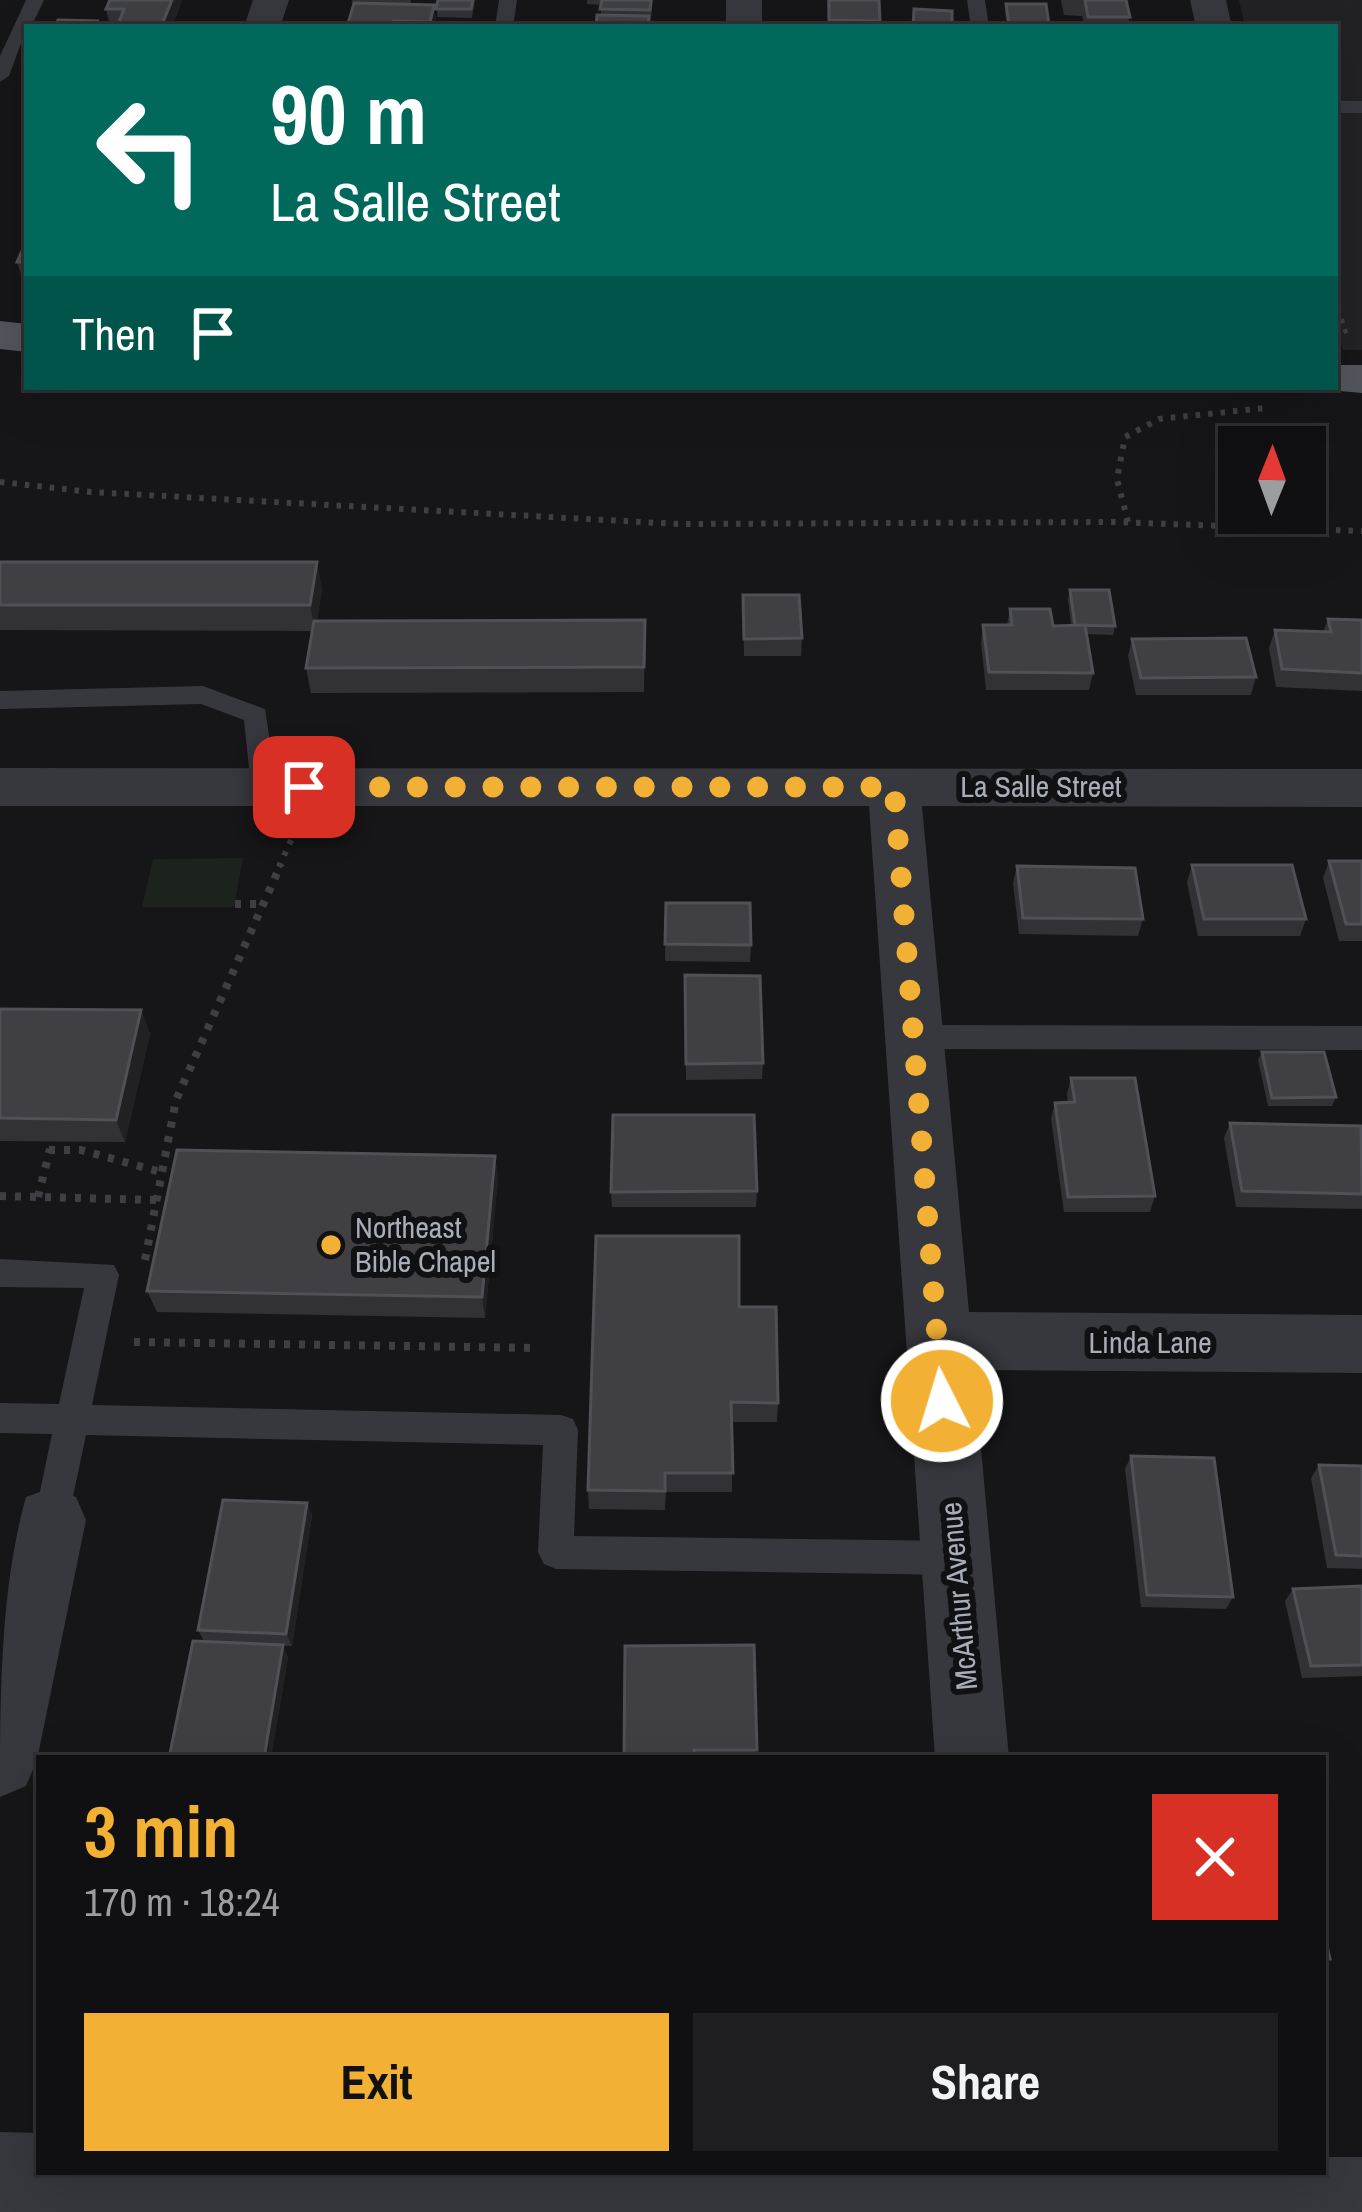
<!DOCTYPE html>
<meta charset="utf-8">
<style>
body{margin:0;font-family:"Archivo Narrow",sans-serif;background:#1e1e20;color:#f1f3f6;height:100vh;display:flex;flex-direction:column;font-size:45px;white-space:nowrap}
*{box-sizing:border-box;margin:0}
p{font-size:39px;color:#9c9d9f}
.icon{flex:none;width:66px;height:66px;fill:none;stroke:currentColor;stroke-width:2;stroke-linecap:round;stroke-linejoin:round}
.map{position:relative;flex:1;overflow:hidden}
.details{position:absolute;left:36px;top:1755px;width:1290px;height:420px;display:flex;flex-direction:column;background:#101012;border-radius:0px;box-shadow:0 12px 48px #0002,0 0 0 3px #303032}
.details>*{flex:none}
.guide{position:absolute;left:24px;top:24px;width:1314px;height:366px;border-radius:0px;box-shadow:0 12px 48px #0002,0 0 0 3px #303032;background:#00695c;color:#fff;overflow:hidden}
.needle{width:78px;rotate:1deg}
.controls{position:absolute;left:1218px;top:426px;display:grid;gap:24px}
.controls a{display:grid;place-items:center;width:108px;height:108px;border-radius:0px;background:#101012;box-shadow:0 12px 48px #0002,0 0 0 3px #303032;font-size:60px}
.pin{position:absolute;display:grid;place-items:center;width:102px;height:102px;color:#fff;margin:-51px;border-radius:24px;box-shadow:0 6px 18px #0006}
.me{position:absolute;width:132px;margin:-66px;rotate:355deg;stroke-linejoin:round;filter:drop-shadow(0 0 9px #0008)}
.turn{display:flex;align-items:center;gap:42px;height:252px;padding:0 48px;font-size:54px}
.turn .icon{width:156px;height:156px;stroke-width:2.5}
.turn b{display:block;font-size:84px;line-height:102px}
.then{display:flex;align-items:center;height:114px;padding:0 48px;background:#0003;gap:24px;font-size:45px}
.round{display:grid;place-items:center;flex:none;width:126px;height:126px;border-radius:0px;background:#1e1e20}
.head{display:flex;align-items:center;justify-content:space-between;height:204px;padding:0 48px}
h1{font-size:72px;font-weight:700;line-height:90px;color:#f2b134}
.action{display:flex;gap:24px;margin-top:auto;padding:24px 48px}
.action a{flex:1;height:138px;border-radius:0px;background:#f2b134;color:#111;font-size:48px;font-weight:700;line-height:138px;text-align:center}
.action a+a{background:#1e1e20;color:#f1f3f6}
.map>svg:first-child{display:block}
.built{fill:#222225}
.green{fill:#1c231d}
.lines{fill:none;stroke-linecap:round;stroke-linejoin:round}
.path-far2{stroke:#3d3f44;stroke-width:4.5;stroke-dasharray:4.5 6;stroke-linecap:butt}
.path-far1{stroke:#3d3f44;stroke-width:6;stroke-dasharray:4.5 8;stroke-linecap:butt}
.path{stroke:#3d3f44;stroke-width:8;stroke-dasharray:6 9;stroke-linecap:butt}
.lane{fill:#37383d;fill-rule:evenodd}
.street{fill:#37383d;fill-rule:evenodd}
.primary{fill:#53555c;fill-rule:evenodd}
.wall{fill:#323236}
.shaded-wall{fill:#212124}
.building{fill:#3f3f44;stroke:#4f5156;stroke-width:3}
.route{stroke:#f2b134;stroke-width:21;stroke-dasharray:0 37.8}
.poi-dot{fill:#f2b134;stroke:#111113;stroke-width:4.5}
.labels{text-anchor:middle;stroke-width:12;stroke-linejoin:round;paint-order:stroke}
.street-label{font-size:30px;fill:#a8adb8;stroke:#111113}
.poi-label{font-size:30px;fill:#a8adb8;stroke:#111113;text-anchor:start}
</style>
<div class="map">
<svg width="1362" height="2212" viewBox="0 0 1362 2212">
<rect width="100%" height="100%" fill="#161618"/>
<path class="built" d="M1239 0H1362V350H1343L1335 324V27H1245Z"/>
<path class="green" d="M243 858 234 907H142L153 859Z"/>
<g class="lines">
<path class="path-far2" d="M1335 299 1348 339"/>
<path class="path-far1" d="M0 482 91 492 678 524 1115 522 1362 531
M1128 522 1117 479 1125 437 1159 419 1265 408
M279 867 296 829"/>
<path class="path" d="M235 904H263
M49 1150H81L164 1173
M0 1196 158 1200
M38 1197 50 1149
M145 1260 176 1100 281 864
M134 1342 537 1348"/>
<path class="lane" d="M26 0H44L31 27H27L9 76 0 82V56Z
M499 0H517L513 27H495Z
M967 0H985L989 27H971Z
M1335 101H1362V113H1335Z
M203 686 265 709 277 787 273 794 264 796 251 787 244 720 201 704 0 709V691Z
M914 1025 1362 1026V1050L914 1049 904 1045 899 1037 904 1029Z
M0 1259 114 1265 119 1275 92 1405 561 1415 573 1419 578 1430 574 1536 956 1541 968 1546 974 1558 968 1570 956 1575 556 1569 544 1564 538 1552 543 1445 86 1435 68 1520 63 1531 51 1536 39 1531 34 1520 52 1434 0 1433V1403L59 1404 84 1288 0 1287Z"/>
<path class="street" d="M253 0H289L280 27H244Z
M726 0H762V27H726Z
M1190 0H1226L1232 27H1196Z
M0 768 1362 769V807L922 806 969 1312 1362 1315V1373L974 1370 1009 1758H935L869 806H0Z
M51 1488 76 1497 86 1520 37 1760 26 1786 0 1797C0 1699 0 1589 26 1497Z
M0 2132 39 2133V2172H1323V2157H1362V2212H0Z"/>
<path class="primary" d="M0 321 27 324V352L0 349Z
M1335 365H1362V393L1318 389 1335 387Z"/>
</g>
<path class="wall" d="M352 0H411L410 4 434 5 435 27H347L353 7Z
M438 0H475L472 18 437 17Z
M587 0H653L650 27H596L601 15V5L587 4Z
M827 0H879V27H828Z
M1061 0H1126L1130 27H1065L1066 25H1084L1082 16 1064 15Z
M182 2 117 26H110L106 9Z
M1006 4H1046L1049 27H1007L1005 12Z
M27 240V280H23L17 262Z
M0 562 322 588 317 621 645 620 644 692 311 693 306 668 313 631 0 630Z
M1070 590 1115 626 1113 635 1086 634 1093 673 1089 690H986L981 642 983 625H1007L1010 609 1053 626 1071 625 1068 599Z
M743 595 802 638 801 656H744Z
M1328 619 1362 620V691L1276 687 1269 648 1275 630 1323 632Z
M1132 639 1256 677 1251 695H1136L1128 656Z
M1329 861H1362V941H1339L1323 878Z
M1192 865 1306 919 1300 936H1198L1187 882Z
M1017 866 1143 919 1138 936 1019 934 1013 883Z
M666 903 751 945 750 962 665 961Z
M685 975 763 1063 762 1079 686 1080Z
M0 1009 141 1010 150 1034 125 1142 0 1141Z
M1262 1052 1336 1097 1332 1106H1268L1258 1060Z
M1071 1078 1155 1196 1150 1212H1064L1051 1119 1055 1103 1068 1102 1067 1094Z
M1230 1123 1362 1132V1209L1236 1207 1224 1138Z
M495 1156 498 1178 485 1318 157 1312 147 1291Z
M757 1191 756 1207H612L611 1192Z
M739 1307 778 1403 777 1422H732V1492H666L665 1510 589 1509 588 1490Z
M1131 1456 1233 1597 1226 1609 1141 1607 1125 1469Z
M1319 1465 1362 1466V1569L1327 1568 1311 1478Z
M307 1503 312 1516 292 1646 254 1644 283 1645 288 1657 271 1758H169L204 1641 198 1630Z
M1362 1586V1676L1302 1678 1285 1601 1293 1589Z
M754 1645 756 1758H624Z"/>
<path class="shaded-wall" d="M172 0H181L182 2 172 27H161Z
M434 5 436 21 435 27H431Z
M317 562 322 588 315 631 310 605Z
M141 1010 150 1034 125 1142 116 1120Z
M495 1156 498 1178 485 1318 482 1297Z
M307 1503 312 1516 292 1646 286 1634Z
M283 1645 288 1657 271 1758H264Z"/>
<path class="building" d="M110 0H172L161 27H117L124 9H106Z
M438 0H473L471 9H436Z
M602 0H651L650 10 600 9Z
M829 0H879L880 21 829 20Z
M1085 0H1126L1130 17H1088Z
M354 3 434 5 430 22 393 21 392 27H347Z
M1006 4H1046L1049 25 1009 24Z
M914 9 952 11V27H913Z
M597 15 649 16 648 27H596Z
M58 20 97 21 94 27H55Z
M1066 25H1129L1130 27H1066Z
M27 240V262H17Z
M0 562H317L310 605H0Z
M1070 590H1109L1115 626 1075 625Z
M743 595H799L802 638 744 639Z
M1010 609H1050L1053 626 1085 625 1093 673 989 672 983 625H1012Z
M1328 619 1362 620V673L1282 669 1275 630 1331 632Z
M645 620 644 667 306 668 314 621Z
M1246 638 1256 677 1141 678 1132 639Z
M1329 861H1362V924H1346Z
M1192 865H1292L1306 919H1204Z
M1017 866 1135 868 1143 919 1023 918Z
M666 903H750L751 945 665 944Z
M685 975 760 976 763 1063 686 1064Z
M0 1009 141 1010 116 1120 0 1118Z
M1262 1052H1324L1336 1097 1272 1098Z
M1071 1078H1135L1155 1196 1068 1197 1055 1103 1075 1102Z
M613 1115H754L757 1191 611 1192Z
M1230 1123 1361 1126 1362 1194 1242 1191Z
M177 1150 495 1156 482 1297 147 1291Z
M596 1236H739V1307H776L778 1403 731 1402 733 1473H665V1491L588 1490Z
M1131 1456 1214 1458 1233 1597 1147 1595Z
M1319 1465 1362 1466V1556L1336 1555Z
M223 1500 307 1503 286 1634 198 1630Z
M1362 1586V1665L1311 1666 1293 1589Z
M193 1641 283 1645 264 1758H169Z
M754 1645 757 1750H694V1758H624L625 1646Z
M1323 1927 1330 1959H1323Z"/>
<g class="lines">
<path class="route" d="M304 787H894L942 1401"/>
</g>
<circle class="poi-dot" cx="331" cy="1245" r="12"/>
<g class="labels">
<g class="street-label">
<text x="1041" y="797">La Salle Street</text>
<text x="1150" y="1353">Linda Lane</text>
<text transform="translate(959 1596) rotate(-95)" y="10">McArthur Avenue</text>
</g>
<g class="poi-label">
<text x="355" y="1238">Northeast<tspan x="355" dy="34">Bible Chapel</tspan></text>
</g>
</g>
</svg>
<div class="controls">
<a><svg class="needle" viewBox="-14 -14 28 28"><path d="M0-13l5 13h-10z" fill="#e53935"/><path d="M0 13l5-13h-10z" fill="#9c9d9f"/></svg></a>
</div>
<div class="pin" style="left:304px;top:787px;background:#d93025"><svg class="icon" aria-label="arrive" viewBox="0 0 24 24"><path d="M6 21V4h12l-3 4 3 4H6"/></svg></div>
<svg class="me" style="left:942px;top:1401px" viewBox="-20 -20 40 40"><circle r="17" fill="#f2b134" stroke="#fff" stroke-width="3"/><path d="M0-11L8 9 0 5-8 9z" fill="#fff"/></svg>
<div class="guide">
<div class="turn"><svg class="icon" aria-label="left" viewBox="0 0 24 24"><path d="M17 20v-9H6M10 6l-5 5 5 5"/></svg><div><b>90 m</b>La Salle Street</div></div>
<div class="then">Then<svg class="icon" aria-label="arrive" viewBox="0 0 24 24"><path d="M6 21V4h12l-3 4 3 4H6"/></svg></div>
</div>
<section class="details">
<div class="head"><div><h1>3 min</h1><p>170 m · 18:24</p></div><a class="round" style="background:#d93025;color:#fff"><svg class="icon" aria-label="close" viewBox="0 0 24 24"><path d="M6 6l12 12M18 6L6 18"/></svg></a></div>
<div class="action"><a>Exit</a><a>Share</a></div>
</section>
</div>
